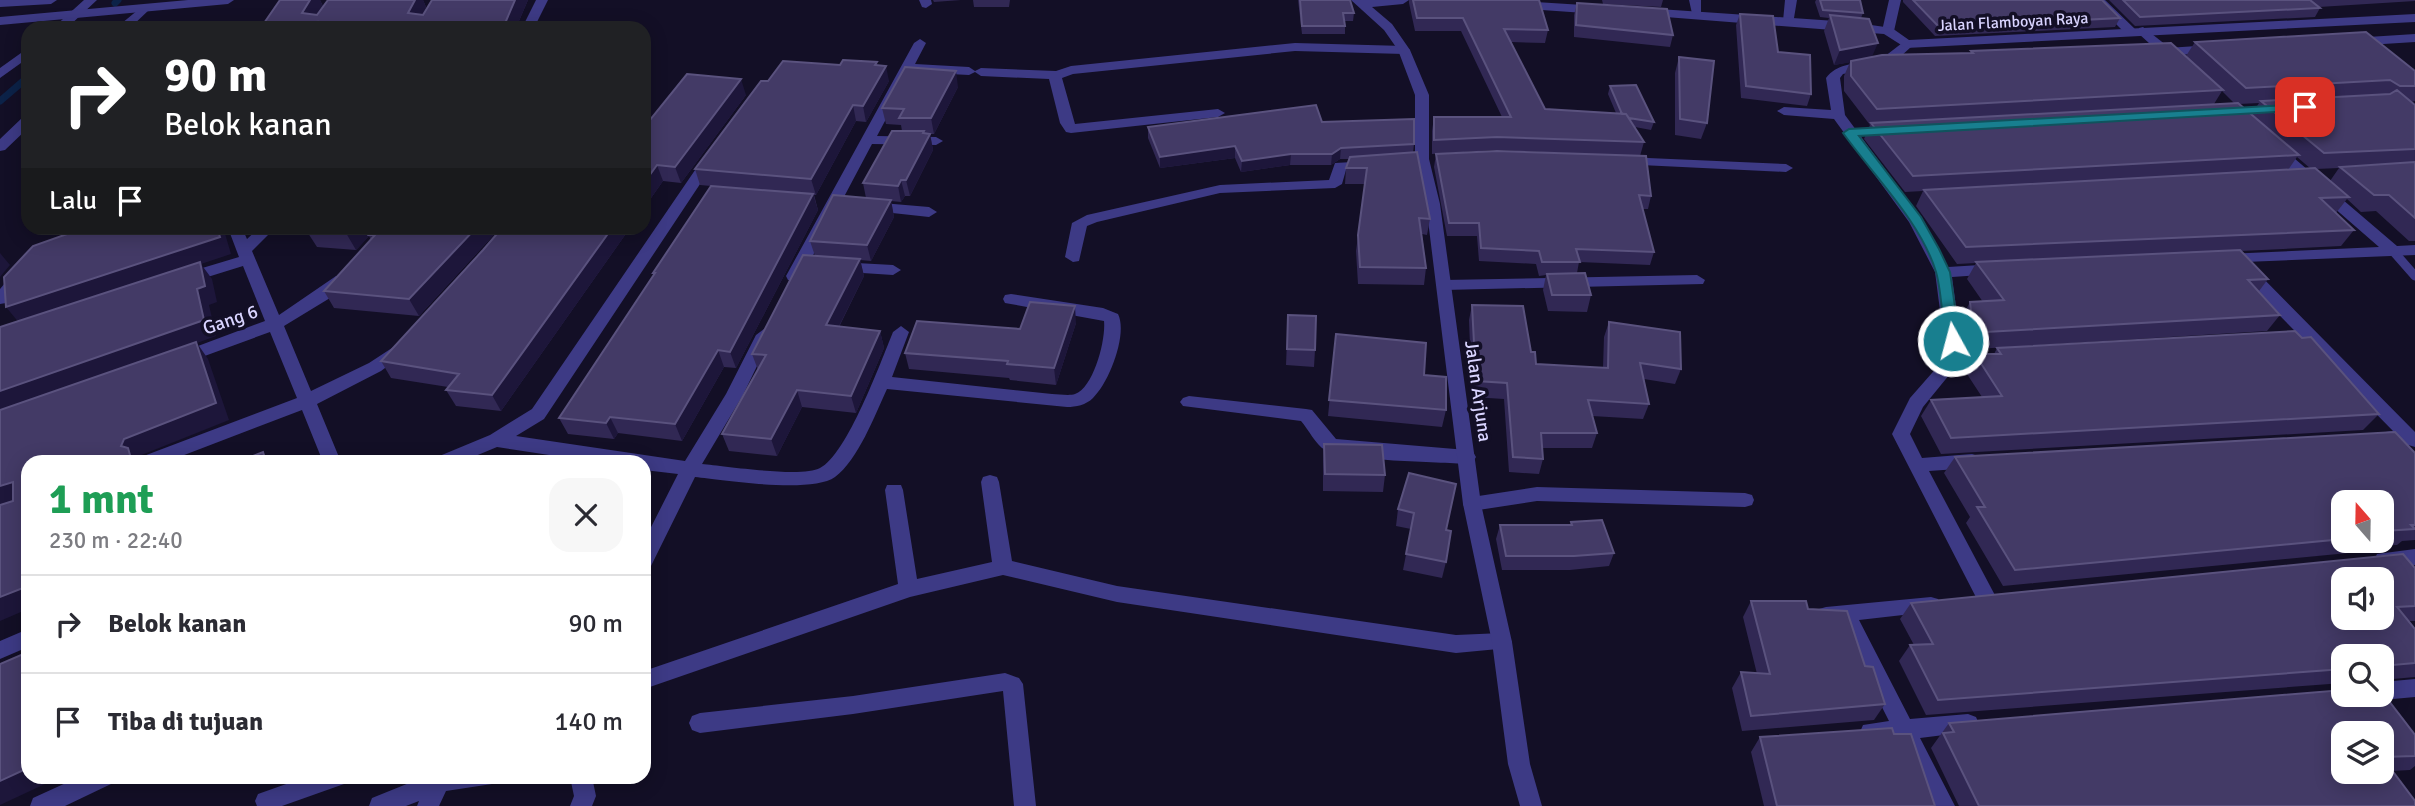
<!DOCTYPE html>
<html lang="id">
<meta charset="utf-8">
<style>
body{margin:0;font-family:Signika,sans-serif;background:#f7f7f7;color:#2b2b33;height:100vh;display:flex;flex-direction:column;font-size:26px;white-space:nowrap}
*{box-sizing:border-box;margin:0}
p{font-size:23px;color:#7c7c81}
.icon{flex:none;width:38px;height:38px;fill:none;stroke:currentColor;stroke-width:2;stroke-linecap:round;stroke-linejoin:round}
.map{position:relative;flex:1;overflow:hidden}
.panel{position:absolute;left:21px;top:455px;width:630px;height:329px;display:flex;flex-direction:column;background:#fff;border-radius:21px;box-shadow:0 4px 18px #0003}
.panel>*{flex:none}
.banner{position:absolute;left:21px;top:21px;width:630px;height:214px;border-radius:21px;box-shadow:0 4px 18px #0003;background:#202124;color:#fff;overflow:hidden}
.needle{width:46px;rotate:340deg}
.tools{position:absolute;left:2331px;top:490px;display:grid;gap:14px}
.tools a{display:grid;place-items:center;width:63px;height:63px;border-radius:14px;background:#fff;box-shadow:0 4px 18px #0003;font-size:35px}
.pin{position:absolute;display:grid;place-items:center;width:60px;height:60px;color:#fff;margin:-30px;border-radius:14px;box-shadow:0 4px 10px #0006}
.me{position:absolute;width:77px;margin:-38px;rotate:353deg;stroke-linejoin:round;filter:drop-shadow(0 0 5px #0008)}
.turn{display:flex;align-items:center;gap:24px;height:147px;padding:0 28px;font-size:32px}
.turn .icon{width:91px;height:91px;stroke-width:2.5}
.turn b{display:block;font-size:49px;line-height:60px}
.then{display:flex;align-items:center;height:66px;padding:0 28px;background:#0003;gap:14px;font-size:26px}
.round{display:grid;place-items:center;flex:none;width:74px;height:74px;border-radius:21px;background:#f7f7f7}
.head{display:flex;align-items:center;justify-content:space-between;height:119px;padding:0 28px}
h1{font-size:42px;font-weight:700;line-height:52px;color:#1e9e55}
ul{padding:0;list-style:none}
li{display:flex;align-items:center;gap:21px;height:98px;padding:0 28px;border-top:2px solid #e1e1e2}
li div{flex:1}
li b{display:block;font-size:26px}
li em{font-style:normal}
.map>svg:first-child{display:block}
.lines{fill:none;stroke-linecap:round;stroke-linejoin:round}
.stream{stroke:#0c2248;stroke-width:7}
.service{stroke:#3d3a85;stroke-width:9}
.minor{fill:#3d3a85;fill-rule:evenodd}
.tertiary{fill:#3d3a85;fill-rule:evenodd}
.wall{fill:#312854;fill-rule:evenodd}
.shaded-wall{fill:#1d163a}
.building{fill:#433a66;stroke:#5a527e;stroke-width:2;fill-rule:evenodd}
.route{fill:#187f8f;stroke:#10535d;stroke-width:2}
.labels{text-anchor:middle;stroke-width:7;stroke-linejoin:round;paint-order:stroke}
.far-street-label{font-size:16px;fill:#d9d4ff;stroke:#130f26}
.street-label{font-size:19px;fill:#d9d4ff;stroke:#130f26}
</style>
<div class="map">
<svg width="2415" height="806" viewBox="0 0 2415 806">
<rect width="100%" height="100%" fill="#130f26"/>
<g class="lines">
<path class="stream" d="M115 3 118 0
M0 101 28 77"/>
<path class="service" d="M2393 251 2415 276"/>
<path class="minor" d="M0 0H57L51 4 0 7Z
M84 0H97L67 28H53Z
M536 0H548L534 28H522Z
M919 0H931L932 4 926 8 922 7Z
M1689 0H1701V18H1693Z
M1785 0H1797L1793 24 1789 25 1783 21Z
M1889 0H1901L1894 31 1888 35 1882 31Z
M2092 0H2105L2135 29V35H2127Z
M144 5 150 9 130 28H116Z
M2143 27 2180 56V62H2170L2139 34V28Z
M920 39 926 43 915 64 969 67 975 71 981 68 1056 71 1071 66 1295 43 1404 46 1410 50 1404 54 1295 51 1073 74 1062 78 1075 124 1218 109 1225 113 1218 117 1071 133 1066 132 1060 123 1049 79 981 76 975 72 969 75 911 72 877 136 936 137 943 141 936 145 872 144 802 276 794 281 788 280 786 276 914 43Z
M1906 40 1912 44 1911 47 1890 66H1880V60Z
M28 48V58L0 78V68Z
M1869 61 1876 65 1874 68 1843 74 1840 78 1845 115 1921 218 1948 267 1996 264 2004 269 1996 274 1952 277 1963 358 1923 407 1910 434 1922 458 1972 454 1978 456 1981 461 1978 466 1972 468 1929 471 1997 599 1994 605 1987 607 1980 605 1892 434 1910 398 1946 357 1935 272 1909 222 1834 119 1784 115 1777 111 1784 107 1831 110 1826 78C1837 64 1852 64 1869 61Z
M28 116V128L5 150 0 151V139L23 117Z
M2276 146 2281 147 2397 246 2415 245V255L2220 263 2218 259 2220 255 2226 254 2379 247 2271 153V147Z
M711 153 718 157 544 419 516 436 685 461 726 394 756 335 764 329 772 335 743 395 702 464C725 466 802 478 820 468 847 455 881 361 893 332L901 326 909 332 892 377 1052 394C1059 394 1069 396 1075 394 1094 387 1106 339 1104 321L1005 303 1003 299 1005 295 1011 294 1103 308 1118 314C1128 334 1109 383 1093 398 1086 405 1076 407 1067 407L887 389C875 415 858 460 835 477 811 494 725 480 695 477L651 566 644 568V541L678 474 644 470V462H595L497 447 461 462H434L437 457 490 435 532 409 706 154Z
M1625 157 1786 164 1793 168 1786 172 1620 164 1618 161Z
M1370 161 1377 165 1375 168 1346 170 1342 184 1335 188 1220 193 1097 222 1087 226 1079 261 1073 262 1065 257 1072 223 1087 215 1220 185 1329 180 1335 163Z
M870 202 929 207 937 212 929 217 865 210 863 207 865 204Z
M228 228H242L247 239 259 228H275L252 251 279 315 336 276H348L350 280 330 298 284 326 311 391 369 363 395 346H407L409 350 381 371 317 404 341 462H323L302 410 166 462H138L141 457 297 398 270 332 180 365 172 359 174 355 265 321 243 266 185 284 177 279 179 275 239 257Z
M838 262 893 265 901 270 893 275 832 271 830 267 832 263Z
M2246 266 2252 267 2415 432V447L2405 444H2371L2368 439 2371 434 2393 431 2240 275 2238 271 2240 267Z
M21 270 29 275 6 303 0 304V289L15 271Z
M1697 275 1705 280 1703 284 1444 290 1436 285 1444 280Z
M1189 396 1306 409 1312 410 1336 439 1467 450 1473 452 1476 457 1473 462 1467 464C1440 462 1345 461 1325 450 1316 445 1308 429 1301 421L1183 406 1180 402 1183 398Z
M990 475 997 477 999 482 1012 561 1117 586 1456 635 1502 633 1509 636 1512 642 1509 648 1456 653 1117 602 1003 575 910 597 644 689V671L898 584 885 490 887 485H901L903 490 917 579 992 562 981 482 983 477Z
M1537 487 1745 493 1752 495 1754 500 1752 505 1745 507 1537 501 1472 511 1465 509 1463 504 1465 499 1472 497Z
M2415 549V565L2384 568 2377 566 2374 560 2377 554Z
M1931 597 1938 599 1941 605 1938 611 1859 620 1910 719 1968 714 1976 717 1979 724 1976 731 1920 738 1955 806H1932L1898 739 1871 742 1863 739 1860 732 1863 725 1889 721 1839 622 1819 621 1816 615 1819 609 1826 607Z
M28 629V647L0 659V641Z
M1005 673 1019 678 1023 684 1036 806H1014L1003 691 853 714 700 733 692 730 689 723 692 716 700 713 853 696Z
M2415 679V697L2382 700 2373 695H2382V682Z
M79 777H114L111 784 65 806H30L33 798Z
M306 777H347L344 784 282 806H257L255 801 258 794Z
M424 777H495L492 784 446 791 439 806H417L419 801 406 806H369L372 798Z
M570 777H592L596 796 592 806H570L574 796Z"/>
<path class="tertiary" d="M188 0H234L228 4 0 25V17Z
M1351 0H1409L1403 4 1372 7 1392 24 1410 50 1429 95V159L1440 204 1481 504 1512 642 1530 764 1542 806H1520L1508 764 1492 642 1463 504 1426 204 1415 159V95L1398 50 1384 30Z
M1518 1 1599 6 1605 10 1599 14 1514 8V2Z
M1644 8 1850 22 1892 28 1909 40 2415 14V22L1906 48 1884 34 1640 15 1638 12Z
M2415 34V42L2352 46 2346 42 2352 38Z
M2212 45 2217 46V52L2167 56 2161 52 2167 48Z"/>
</g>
<path class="wall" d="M280 0H320L323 6 328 0H423L426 7 422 15 432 0H528L516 28H263L262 26Z
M933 0H961L934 2Z
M973 0H1010L1009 7H974Z
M1298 0H1350L1354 13 1353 21H1345V34H1302Z
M1409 0H1539L1548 30 1545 43 1511 42 1545 109 1616 113 1608 94 1610 86 1654 122 1651 130 1635 127 1644 142 1640 156 1494 150 1432 154V131L1434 117H1502L1461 31H1415L1409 3Z
M1602 0H1663L1661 7 1603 4Z
M1816 0H1860L1863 13 1861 18 1872 57 1970 53 1971 51 2186 56 2195 42 2415 71V101L2411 102 2415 105V241H2409L2376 211 2361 212 2347 199 2336 213 2354 230 2341 246 2241 251 2268 279 2259 291 2280 315 2267 331 1976 349 1962 328 1961 319 1970 302H1983L1967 279 1976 263 1957 264 1916 206 1923 191 1905 192 1864 139 1870 125 1844 91V76L1850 62 1834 65 1824 31 1829 18 1820 17 1815 2ZM2222 91 2234 103 2214 104ZM2259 103 2252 114 2239 104ZM2297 157 2311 169 2288 170ZM2339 168 2330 181 2316 169Z
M1903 0H2102L2120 18 2115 27 1935 36 1903 2Z
M2109 0H2415V1L2319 7 2320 8 2315 17 2135 26Z
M1577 3 1673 35 1670 47 1574 37V15Z
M1740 14 1811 94 1807 106 1741 98 1736 25Z
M1679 57 1707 123 1701 139 1675 135V73Z
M840 65H878L889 81 866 122 856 121 816 195H814L818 210 736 368 724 367 682 441 618 433 614 439 568 434 559 418 654 275 653 273 711 186 700 185 695 169 768 81Z
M958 87 934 134H930L933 150 910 196H905L901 202 891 201 894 217 871 261 860 260 864 276 839 327 880 331 884 348 856 413 802 407 777 456 729 451 722 434 758 370 752 354 815 256 810 241 866 198 863 183 902 131 901 125 886 124 882 108Z
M746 95 681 183 663 181 644 208V119L650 120Z
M1322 122 1414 144 1413 153 1430 219 1427 235 1422 234 1426 268 1424 285 1358 284 1356 251 1365 184H1345L1346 168 1349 159H1340L1331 165H1290L1241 172 1235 158 1160 168 1148 138V127Z
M1436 154 1651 196 1648 209H1642L1654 252 1650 265 1579 262 1577 273 1591 295 1587 312 1548 311 1543 290 1546 275 1539 276 1536 264 1479 261 1477 236H1447L1434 167Z
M309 228H500L419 316 334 308 324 291 371 240 369 236 356 250 317 247 306 230Z
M502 228H630L501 411 456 406 446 390 448 387 391 378 381 361 483 250Z
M1472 305 1531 352 1536 364 1603 368 1604 337 1609 322 1681 369 1675 384 1644 379 1649 404 1643 419 1592 416 1597 433 1592 448H1542L1543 459 1539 474 1509 472 1504 399 1472 397 1469 320Z
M1288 315 1315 350 1314 367 1286 365Z
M1076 323 1056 385 1010 380 1009 378 909 369 905 353 1020 329Z
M1336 334 1446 410 1442 427 1328 416Z
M1997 348 2379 414 2363 430 1941 454 1921 416 1931 400 1982 397 1965 371 1975 354H1994Z
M1324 444 1385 475 1383 492 1323 491V460Z
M2415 453V540L2402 541 2397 545 2374 546 2369 551 2003 586 1966 523 1970 517 1944 473 1955 457ZM2343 502H2382V541H2343Z
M1409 473 1446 530V562L1442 578 1403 570 1411 529 1396 526 1398 509Z
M1571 522 1614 553 1609 566 1570 570H1502L1496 539 1500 525H1570Z
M2415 568V621H2409L2415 629V677L2382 680V656H2343V683L1926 715 1899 661 1910 645H1914L1900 619 1911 603Z
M1751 601 1808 609 1865 666 1885 704 1874 720 1742 731 1732 688 1741 672 1757 674 1743 617Z
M1949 723 2415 735V766L2410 770 2392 771 2415 806H1959L1931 748Z
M1894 734 1935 806H1764L1751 752 1760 737Z"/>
<path class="shaded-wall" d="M310 0H320L323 7 314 22 302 13Z
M415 0H423L426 7 416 28 408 13Z
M515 0H528L516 28H503Z
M1878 43 1871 59 1834 65 1840 50Z
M877 62 880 76 886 66 889 81 866 122 863 106Z
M956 71 958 87 934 134 931 118Z
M741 79 746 95 681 183 675 167Z
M853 105 856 121 816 195 811 179Z
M924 131 926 142 930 134 933 150 910 196 906 180Z
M1235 146V158L1160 168V157Z
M1341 148 1340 159 1331 165 1332 154Z
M1291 154 1290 165 1241 172 1242 161Z
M657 165 663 181 644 208V183Z
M901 180 905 196 901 202 898 186Z
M813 194 818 210 736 368 730 352Z
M891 200 894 217 871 261 867 245Z
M217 228H222L224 230 231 254 201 264 212 279 217 302 209 305 216 336 197 343 208 359 229 420 139 456 137 458 141 462H132L0 413V391L20 324 6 307Z
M351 228H377L356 250 346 233Z
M476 228H500L419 316 409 299Z
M612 228H630L501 411 492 395Z
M0 253 10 265 0 277Z
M860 259 864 276 831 342 826 325Z
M1075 306 1076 323 1056 385 1054 368Z
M880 331 884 348 856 413 851 396Z
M718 350 724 367 682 441 675 424Z
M797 390 802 407 777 456 771 439Z
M610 417 618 433 614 439 606 423Z
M263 452 270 462H266Z
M13 482 28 497 0 508V486Z
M28 586V609L0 621V597Z
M28 768V777H60L0 805V781Z"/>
<path class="building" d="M280 0H310L302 13 317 15 328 0H415L408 13 423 15 432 0H515L503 28H313L317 22 262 26Z
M1300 0H1350L1354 13H1343L1345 26H1302Z
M1413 0H1539L1548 30 1504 29 1545 109 1626 114 1644 142 1497 137 1434 140V117H1511L1463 18H1417Z
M1820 0H1860L1863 13 1823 10Z
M1913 0H2102L2120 18 1939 27Z
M2123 0H2310L2320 8 2140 17Z
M1577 3 1667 9 1673 35 1576 25Z
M1740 14 1773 16 1778 52 1810 55 1811 94 1746 86Z
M1830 15 1869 19 1878 43 1840 50Z
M2366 32 2415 71V86H2400L2390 80 2246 88 2195 42Z
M2171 43 2223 90 1877 109 1851 76V61L1882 55 1973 53 1971 51Z
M1679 57 1714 61 1707 123 1680 119Z
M843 60 877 62 875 65 886 66 863 106 853 105 811 179 695 169 761 81H768L783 61 840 65Z
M905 67 956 71 931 118H899L904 109 882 108Z
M687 74 741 79 675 167 657 165 644 183V119L650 120Z
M1636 85 1654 122 1629 118 1626 114H1622L1610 86Z
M2397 90 2415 105V149L2324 153 2261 101 2390 94Z
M2238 103 2299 155 1913 176 1871 123Z
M1316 105 1322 122 1414 119V144L1341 148 1332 154H1291L1242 161 1235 146 1160 157 1148 127Z
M892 131H924L923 133 930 134 906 180H901L898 186 863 183Z
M1497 151 1646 156 1651 196 1639 195 1654 252 1576 249 1580 262H1542L1539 251 1481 248 1479 223H1449L1436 154Z
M1417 152 1430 219 1419 218 1426 268 1360 267 1358 235 1367 168H1346L1350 157Z
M2415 162V218L2389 195H2374L2340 167Z
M2315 168 2349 197 2320 198 2354 230 1966 247 1924 190Z
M711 186 813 194 730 352 718 350 675 424 610 417 606 423 559 418 655 273H653Z
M833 195 891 200 867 245 810 241Z
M84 228H217L220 237 6 307 4 277 33 246Z
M309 228H351L346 233 306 230Z
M375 228H476L409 299 324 291 375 235H369Z
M502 228H612L492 395 446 390 459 374 381 361 483 250Z
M2240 250 2268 279 2248 280 2280 315 1986 332 1971 311 1970 302 2004 300 1976 262Z
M803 255 860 259 826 325 880 331 851 396 797 390 771 439 722 434 766 355 752 354Z
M200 262 205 286 197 289 204 320 0 391V327Z
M1585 273 1591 295H1552L1547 274Z
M1030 302 1075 306 1054 368 1007 364 1008 361 905 353 917 321 1020 329Z
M1472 305 1523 306 1531 352H1535L1536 364 1608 368 1609 322 1680 332 1681 369 1640 363 1649 404 1588 400 1597 433H1541L1543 459 1513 457 1507 383 1476 381Z
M1288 315 1316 316 1315 350 1287 349Z
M2295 331 2302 338 2311 337 2379 414 1951 438 1931 400 2002 396 1975 354H2001L1997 348Z
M1336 334 1426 343 1424 375 1446 377V410L1329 400Z
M196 342 216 403 124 439 121 446 128 448 132 462H28V586L0 597V505L13 501V482L0 486V410Z
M2395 432 2415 453V525H2411L2415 529 2383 531 2386 535H2382V502H2343V539L2015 570 1977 507H1985L1955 457Z
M1324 444 1382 445 1385 475 1325 474Z
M263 452 266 462H238Z
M1409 473 1456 484 1446 530 1451 531 1446 562 1406 554 1414 513 1398 509Z
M1602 520 1614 553 1574 556H1506L1500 525H1572L1571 522Z
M2403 554 2415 568V606L2397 607 2415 629V663L2382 666V656H2343V669L1938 700 1910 645 1933 644 1911 603ZM2343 579H2382V618H2343Z
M1751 601H1806L1808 609 1847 611 1865 666 1873 667 1885 704 1751 716 1741 672 1770 674Z
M28 652V768L0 781V664Z
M2343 690V695H2382V692L2415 735V756L2382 757 2415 801V806H1979L1943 733 1954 732 1949 723ZM2343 733H2382V772H2343Z
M1892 728 1894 734H1911L1935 806H1777L1760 737Z"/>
<path class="route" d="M2305 104 2311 107 2309 110 1859 136 1921 217 1939 249 1950 272 1960 341 1953 346 1945 341C1942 319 1942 293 1936 272 1921 222 1873 175 1843 133L1849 129Z"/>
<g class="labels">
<g class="far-street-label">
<text transform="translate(2013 21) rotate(-3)" y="6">Jalan Flamboyan Raya</text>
</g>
<g class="street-label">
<text transform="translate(230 319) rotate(-19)" y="7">Gang 6</text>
<text transform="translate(1479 391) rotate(82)" y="7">Jalan Arjuna</text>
</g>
</g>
</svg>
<div class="tools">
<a><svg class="needle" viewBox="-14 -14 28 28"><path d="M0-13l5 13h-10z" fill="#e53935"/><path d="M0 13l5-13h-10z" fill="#7c7c81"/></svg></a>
<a><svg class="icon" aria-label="sound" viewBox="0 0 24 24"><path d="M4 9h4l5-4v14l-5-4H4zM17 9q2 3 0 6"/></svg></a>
<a><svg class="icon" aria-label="search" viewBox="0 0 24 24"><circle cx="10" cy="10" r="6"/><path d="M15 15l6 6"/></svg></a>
<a><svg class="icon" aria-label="layers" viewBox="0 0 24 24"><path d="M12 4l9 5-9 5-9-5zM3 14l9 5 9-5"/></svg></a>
</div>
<div class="pin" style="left:2305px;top:107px;background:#d93025"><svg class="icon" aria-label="arrive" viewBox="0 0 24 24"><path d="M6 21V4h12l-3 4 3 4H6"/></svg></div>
<svg class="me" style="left:1953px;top:341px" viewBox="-20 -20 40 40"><circle r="17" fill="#187f8f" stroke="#fff" stroke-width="3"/><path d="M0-11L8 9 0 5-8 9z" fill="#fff"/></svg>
<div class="banner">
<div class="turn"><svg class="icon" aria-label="right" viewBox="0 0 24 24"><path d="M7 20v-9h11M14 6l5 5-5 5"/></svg><div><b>90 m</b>Belok kanan</div></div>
<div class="then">Lalu<svg class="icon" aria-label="arrive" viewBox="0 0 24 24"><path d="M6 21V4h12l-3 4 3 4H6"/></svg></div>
</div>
<section class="panel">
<div class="head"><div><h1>1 mnt</h1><p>230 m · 22:40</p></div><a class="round"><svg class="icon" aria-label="close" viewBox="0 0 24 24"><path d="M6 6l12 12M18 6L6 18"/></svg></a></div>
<ul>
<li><svg class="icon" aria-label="right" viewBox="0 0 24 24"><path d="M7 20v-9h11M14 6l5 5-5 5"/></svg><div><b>Belok kanan</b></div><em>90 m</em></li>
<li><svg class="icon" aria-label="arrive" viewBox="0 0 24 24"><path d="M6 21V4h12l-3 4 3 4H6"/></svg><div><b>Tiba di tujuan</b></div><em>140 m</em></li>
</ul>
</section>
</div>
